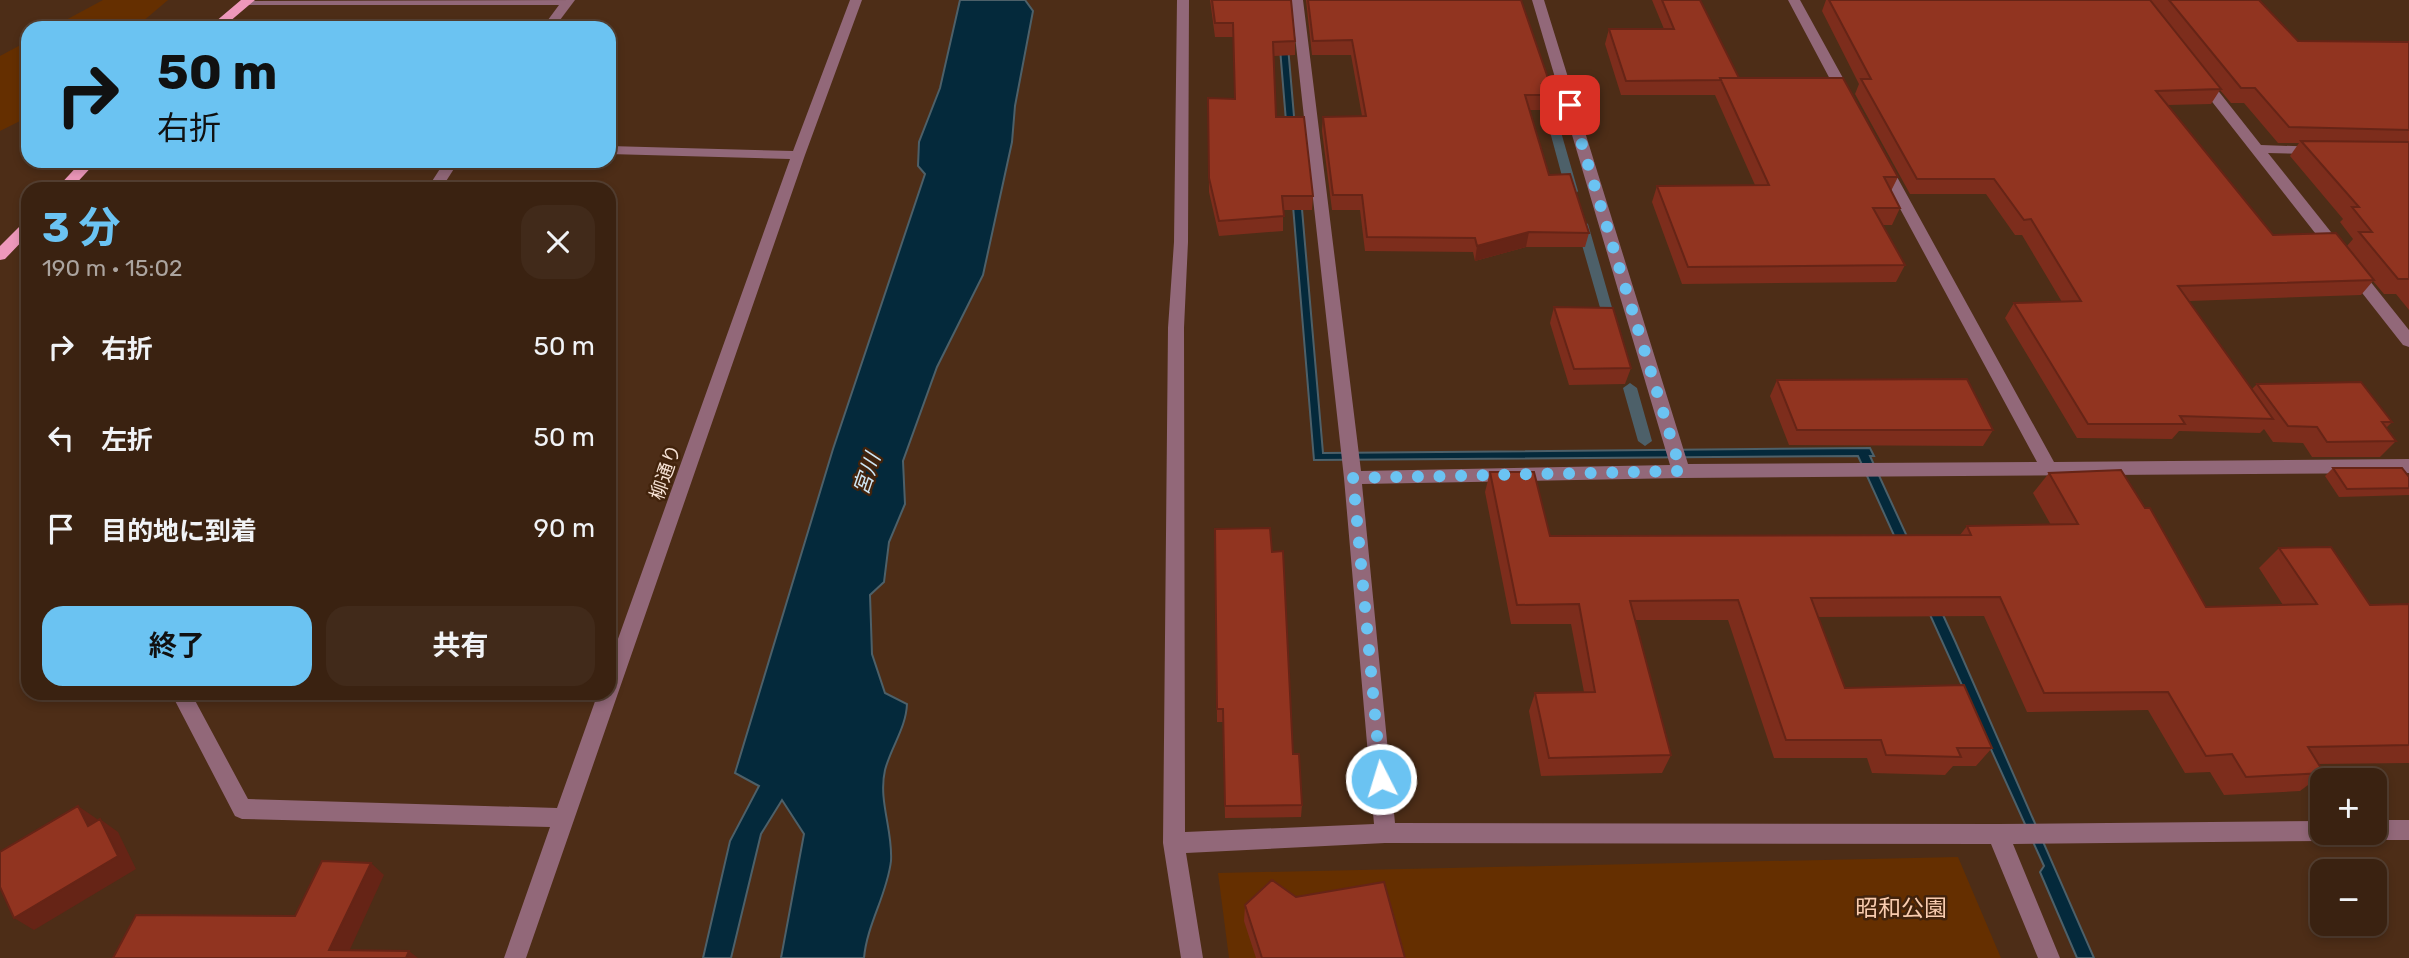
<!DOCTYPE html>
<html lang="ja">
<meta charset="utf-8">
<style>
body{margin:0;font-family:Rubik,"Noto Sans JP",sans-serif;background:#412a1a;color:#f1f3f6;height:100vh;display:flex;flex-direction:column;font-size:26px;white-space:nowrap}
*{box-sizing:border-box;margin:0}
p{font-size:23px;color:#aba49f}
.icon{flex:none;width:38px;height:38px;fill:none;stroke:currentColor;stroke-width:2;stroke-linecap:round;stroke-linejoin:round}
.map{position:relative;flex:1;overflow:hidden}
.side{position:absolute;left:21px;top:182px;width:595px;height:518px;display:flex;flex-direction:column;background:#3a2211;border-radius:21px;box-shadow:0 4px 10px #0003,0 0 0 2px #543f31}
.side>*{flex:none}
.banner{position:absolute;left:21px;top:21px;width:595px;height:147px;border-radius:21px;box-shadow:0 4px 10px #0003,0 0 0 2px #543f31;background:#6bc3f2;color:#111;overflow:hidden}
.buttons{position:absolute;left:2310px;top:768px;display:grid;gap:14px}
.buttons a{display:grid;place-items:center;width:77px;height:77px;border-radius:14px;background:#3a2211;box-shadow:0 4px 10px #0003,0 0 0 2px #543f31;font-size:35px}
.pin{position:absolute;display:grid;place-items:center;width:60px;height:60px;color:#fff;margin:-30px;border-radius:14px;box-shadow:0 4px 10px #0006}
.me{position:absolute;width:77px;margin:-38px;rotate:355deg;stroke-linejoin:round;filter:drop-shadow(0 0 5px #0008)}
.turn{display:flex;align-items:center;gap:24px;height:147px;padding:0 21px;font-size:32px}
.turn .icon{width:91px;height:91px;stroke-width:2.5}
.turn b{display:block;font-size:49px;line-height:60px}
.round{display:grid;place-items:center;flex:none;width:74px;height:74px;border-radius:21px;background:#412a1a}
.head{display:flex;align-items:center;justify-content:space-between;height:119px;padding:0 21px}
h1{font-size:42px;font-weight:700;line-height:52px;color:#6bc3f2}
.primary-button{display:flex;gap:14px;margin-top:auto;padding:14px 21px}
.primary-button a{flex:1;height:80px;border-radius:21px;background:#6bc3f2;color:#111;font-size:28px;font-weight:700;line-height:80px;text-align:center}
.primary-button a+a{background:#412a1a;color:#f1f3f6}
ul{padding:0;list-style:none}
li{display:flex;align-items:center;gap:21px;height:91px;padding:0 21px}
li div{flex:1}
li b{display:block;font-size:26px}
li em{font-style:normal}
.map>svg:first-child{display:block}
.green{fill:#652f00}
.water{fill:#04293b;stroke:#4d6069;stroke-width:2}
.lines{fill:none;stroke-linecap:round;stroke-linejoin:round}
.stream{fill:#4d6069;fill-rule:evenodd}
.minor{fill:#926879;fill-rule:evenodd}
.major{fill:#ee98bb;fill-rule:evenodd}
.wall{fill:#7d2d1c;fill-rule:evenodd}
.shaded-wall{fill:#662416}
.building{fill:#913420;stroke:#662416;stroke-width:2}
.route{stroke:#6bc3f2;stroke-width:12;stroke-dasharray:0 21.6}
.labels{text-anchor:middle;stroke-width:5;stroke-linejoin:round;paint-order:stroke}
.street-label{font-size:19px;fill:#f7e2d5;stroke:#42230c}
.water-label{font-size:21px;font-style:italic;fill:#cfe7f5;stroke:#42230c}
.near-park-label{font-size:23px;fill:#f9ccaf;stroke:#42230c}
</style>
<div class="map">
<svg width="2409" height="958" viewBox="0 0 2409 958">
<rect width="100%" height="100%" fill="#4d2d17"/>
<path class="green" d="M103 0H168L135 28H51Z
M28 41V117L0 131V56Z
M1958 857 2001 958H1229L1218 873Z"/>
<path class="water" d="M960 0H1025L1033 11 1015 106 1012 142 983 275 937 367 903 461 905 504 889 542 884 582 870 595 872 654 885 693 907 704C906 728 891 747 885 770 878 801 893 830 891 861 887 895 867 924 864 958H781L804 834 782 800 761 834 731 958H703L730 841 759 786 735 773 833 449 925 174 918 166 919 142 940 88Z
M1276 0H1284L1323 453 1870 448 1874 456H1870L1955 641 2094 958H2077L2040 872 2044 866 1858 456 1314 460Z"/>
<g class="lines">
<path class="stream" d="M1541 77 1546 80 1578 191 1576 194 1572 195 1566 191 1536 80Z
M1582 220 1588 224 1613 311 1611 314 1607 315 1601 311 1576 224Z
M1630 383 1637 388 1652 441 1645 446 1638 441 1623 388Z"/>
<path class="minor" d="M575 0 554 28H542L559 5H249L243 1Z
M850 0H862L805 155 526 958H504L550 827 242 819 235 816 171 693H191L248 799 557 808 598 693H609V664L790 159 609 154V146L793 151Z
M1177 0H1189L1188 242 1184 328 1185 832 1374 824 1344 478 1291 0H1303L1361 471 1670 465 1532 0H1544L1688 464 2037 462 1877 166 1884 162 1891 166 2054 462 2409 459V473L1681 478 1362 484 1395 823 1998 824 2322 821V833H2332L2330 838 2322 841 2013 844 2060 958H2038L1991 844 1385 843 1186 853 1203 958H1181L1163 843 1168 328 1174 242Z
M1788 0H1800L1854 98 1852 101 1847 102 1840 98Z
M2200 73 2205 74 2261 145 2321 147V153L2316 154 2268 153 2409 330V347L2403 345 2195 80V74Z
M445 161H459L441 189H427Z
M2375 820H2409V840H2375L2367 837 2366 833H2375Z"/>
<path class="major" d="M241 0H255L222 28H208Z
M82 161H97L71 189H56Z
M28 221V235L5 259 0 260V246L23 223Z"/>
</g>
<path class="wall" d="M1210 0H1291L1295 41V55L1274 56 1276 117 1313 196 1312 210H1283V231L1219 236 1209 192 1208 98 1235 99 1233 37H1215Z
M1306 0H1521L1550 84 1543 110H1529L1549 175 1589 233 1585 247H1526L1475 261 1473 252 1365 251 1360 210H1332L1322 131 1323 117 1362 116 1351 55H1312Z
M1652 0H1700L1739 78 1898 177 1891 191 1900 208 1892 225H1882L1905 265 1896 282 1682 284 1652 202 1657 186 1755 185 1715 95H1621L1605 44 1609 29H1664Z
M1826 0H2259L2298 41 2409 42V310L2396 294H2384L2373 281 2361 295 2189 301 2252 389 2257 384 2392 422 2386 428 2396 441 2380 457H2312L2303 443 2273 442 2264 429 2260 433 2179 431 2172 439 2077 438 2005 318 2014 303 2062 302 2022 235H2015L1986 194H1910L1855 94 1859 84 1822 11ZM2220 90 2231 103H2244L2278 143H2299L2290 156 2343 219 2340 222 2353 239 2347 246 2273 235 2168 105 2211 104Z
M1554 307 1631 368 1625 384 1569 385 1550 323Z
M1777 380 1993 430 1983 446 1789 445 1770 396Z
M2333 468 2409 477V495L2339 497 2325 476Z
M1490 472 1550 536 1960 535 1967 526 2051 525 2033 493 2049 473 2206 607 2283 605 2259 568 2279 548 2370 605 2409 604V763L2318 764 2324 773 2300 791 2224 795 2210 772 2185 773 2148 710 2027 712 1984 616 1818 617 1845 688 1992 748 1976 766H1953L1945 775 1872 773 1867 758H1774L1728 620H1635L1671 755 1662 773 1541 776 1529 711 1535 693 1584 692 1571 624H1511L1485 492Z
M1215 529 1272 552 1293 754 1302 805 1301 817 1225 818 1223 722H1217Z
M1296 897 1405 958H1256L1244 921 1245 905Z"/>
<path class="shaded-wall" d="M1529 232 1526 247 1475 261 1477 246Z
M78 806 97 819 107 839 88 826Z
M100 819 118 832 136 869 34 930 14 918Z
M371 863 384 875 346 958 329 950Z
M409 951 418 958H406Z"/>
<path class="building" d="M1212 0H1291L1295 41 1273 42 1276 117H1304L1313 196H1282L1284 216 1219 221 1209 178 1208 98 1235 99 1233 23H1215Z
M1308 0H1521L1550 84H1542L1546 95H1525L1549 175 1570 174 1589 233 1529 232 1477 246 1475 238 1367 237 1362 195H1333L1323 117 1366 116 1352 40 1313 41Z
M1662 0H1700L1739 78H1720L1721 80 1626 81 1609 29H1674Z
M1829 0H2150L2221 89 2156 91 2273 235 2336 233 2374 280 2178 286 2273 419 2180 416 2185 424H2088L2014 303 2081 301 2031 219 2024 220 1994 179H1917L1861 79H1871Z
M2169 0H2259L2298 41 2409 42V130L2289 127 2255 88H2241Z
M1720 78H1843L1898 177H1884L1900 208H1873L1905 265 1688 267 1657 186 1769 185Z
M2301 141 2409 142V279H2398L2359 232H2372L2352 207H2359Z
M1554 307 1613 308 1631 368 1574 369Z
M1967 379 1993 430H1797L1777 380Z
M2361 382 2392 422H2382L2396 441 2327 442 2317 427 2288 426 2257 384Z
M2333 468H2402L2409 477V488L2347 489Z
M2121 470 2145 508H2150L2206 607 2317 604 2279 548 2331 547 2370 605 2409 604V745L2308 747 2324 773 2246 777 2232 754 2206 756 2168 692 2044 693 2000 597 1811 598 1845 688 1964 685 1992 748H1957L1961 757 1886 755 1881 740H1786L1738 600 1630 601 1671 755 1549 758 1535 693 1595 692 1579 604 1517 605 1490 472H1534L1550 536 1971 535 1967 526 2078 524 2049 473Z
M1270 528 1272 552 1283 551 1293 754H1299L1302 805 1225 806 1223 709H1217L1215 529Z
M78 806 88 826 100 819 118 856 14 918 0 887V852Z
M322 861 371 863 329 950 409 951 406 958H113L136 915 295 916Z
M1272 880 1296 897 1384 882 1405 958H1262L1245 905Z"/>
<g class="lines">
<path class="route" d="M1381 779 1353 478 1681 471 1570 105"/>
</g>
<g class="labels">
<g class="street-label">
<text transform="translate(665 472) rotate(-71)" y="7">柳通り</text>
</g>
<g class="water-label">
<text transform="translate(867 474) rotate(-71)" y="7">宮川</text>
</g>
<g class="near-park-label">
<text x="1901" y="916">昭和公園</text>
</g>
</g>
</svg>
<div class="buttons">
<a>+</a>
<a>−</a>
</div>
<div class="pin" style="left:1570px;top:105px;background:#d93025"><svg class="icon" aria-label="arrive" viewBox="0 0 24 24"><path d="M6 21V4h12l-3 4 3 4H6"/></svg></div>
<svg class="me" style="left:1381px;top:779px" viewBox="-20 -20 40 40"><circle r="17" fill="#6bc3f2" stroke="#fff" stroke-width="3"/><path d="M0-11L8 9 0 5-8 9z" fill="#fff"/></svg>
<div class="banner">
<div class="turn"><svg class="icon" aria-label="right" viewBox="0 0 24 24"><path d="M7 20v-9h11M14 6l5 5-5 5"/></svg><div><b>50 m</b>右折</div></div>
</div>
<section class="side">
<div class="head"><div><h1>3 分</h1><p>190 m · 15:02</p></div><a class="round"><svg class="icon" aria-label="close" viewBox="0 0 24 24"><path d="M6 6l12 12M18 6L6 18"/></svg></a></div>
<ul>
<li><svg class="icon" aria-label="right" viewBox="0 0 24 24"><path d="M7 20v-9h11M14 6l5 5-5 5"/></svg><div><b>右折</b></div><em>50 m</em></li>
<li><svg class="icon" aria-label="left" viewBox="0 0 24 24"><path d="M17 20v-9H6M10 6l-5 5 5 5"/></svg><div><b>左折</b></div><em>50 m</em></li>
<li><svg class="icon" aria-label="arrive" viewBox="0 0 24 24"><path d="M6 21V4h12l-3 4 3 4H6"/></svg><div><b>目的地に到着</b></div><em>90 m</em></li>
</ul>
<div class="primary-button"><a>終了</a><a>共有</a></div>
</section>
</div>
